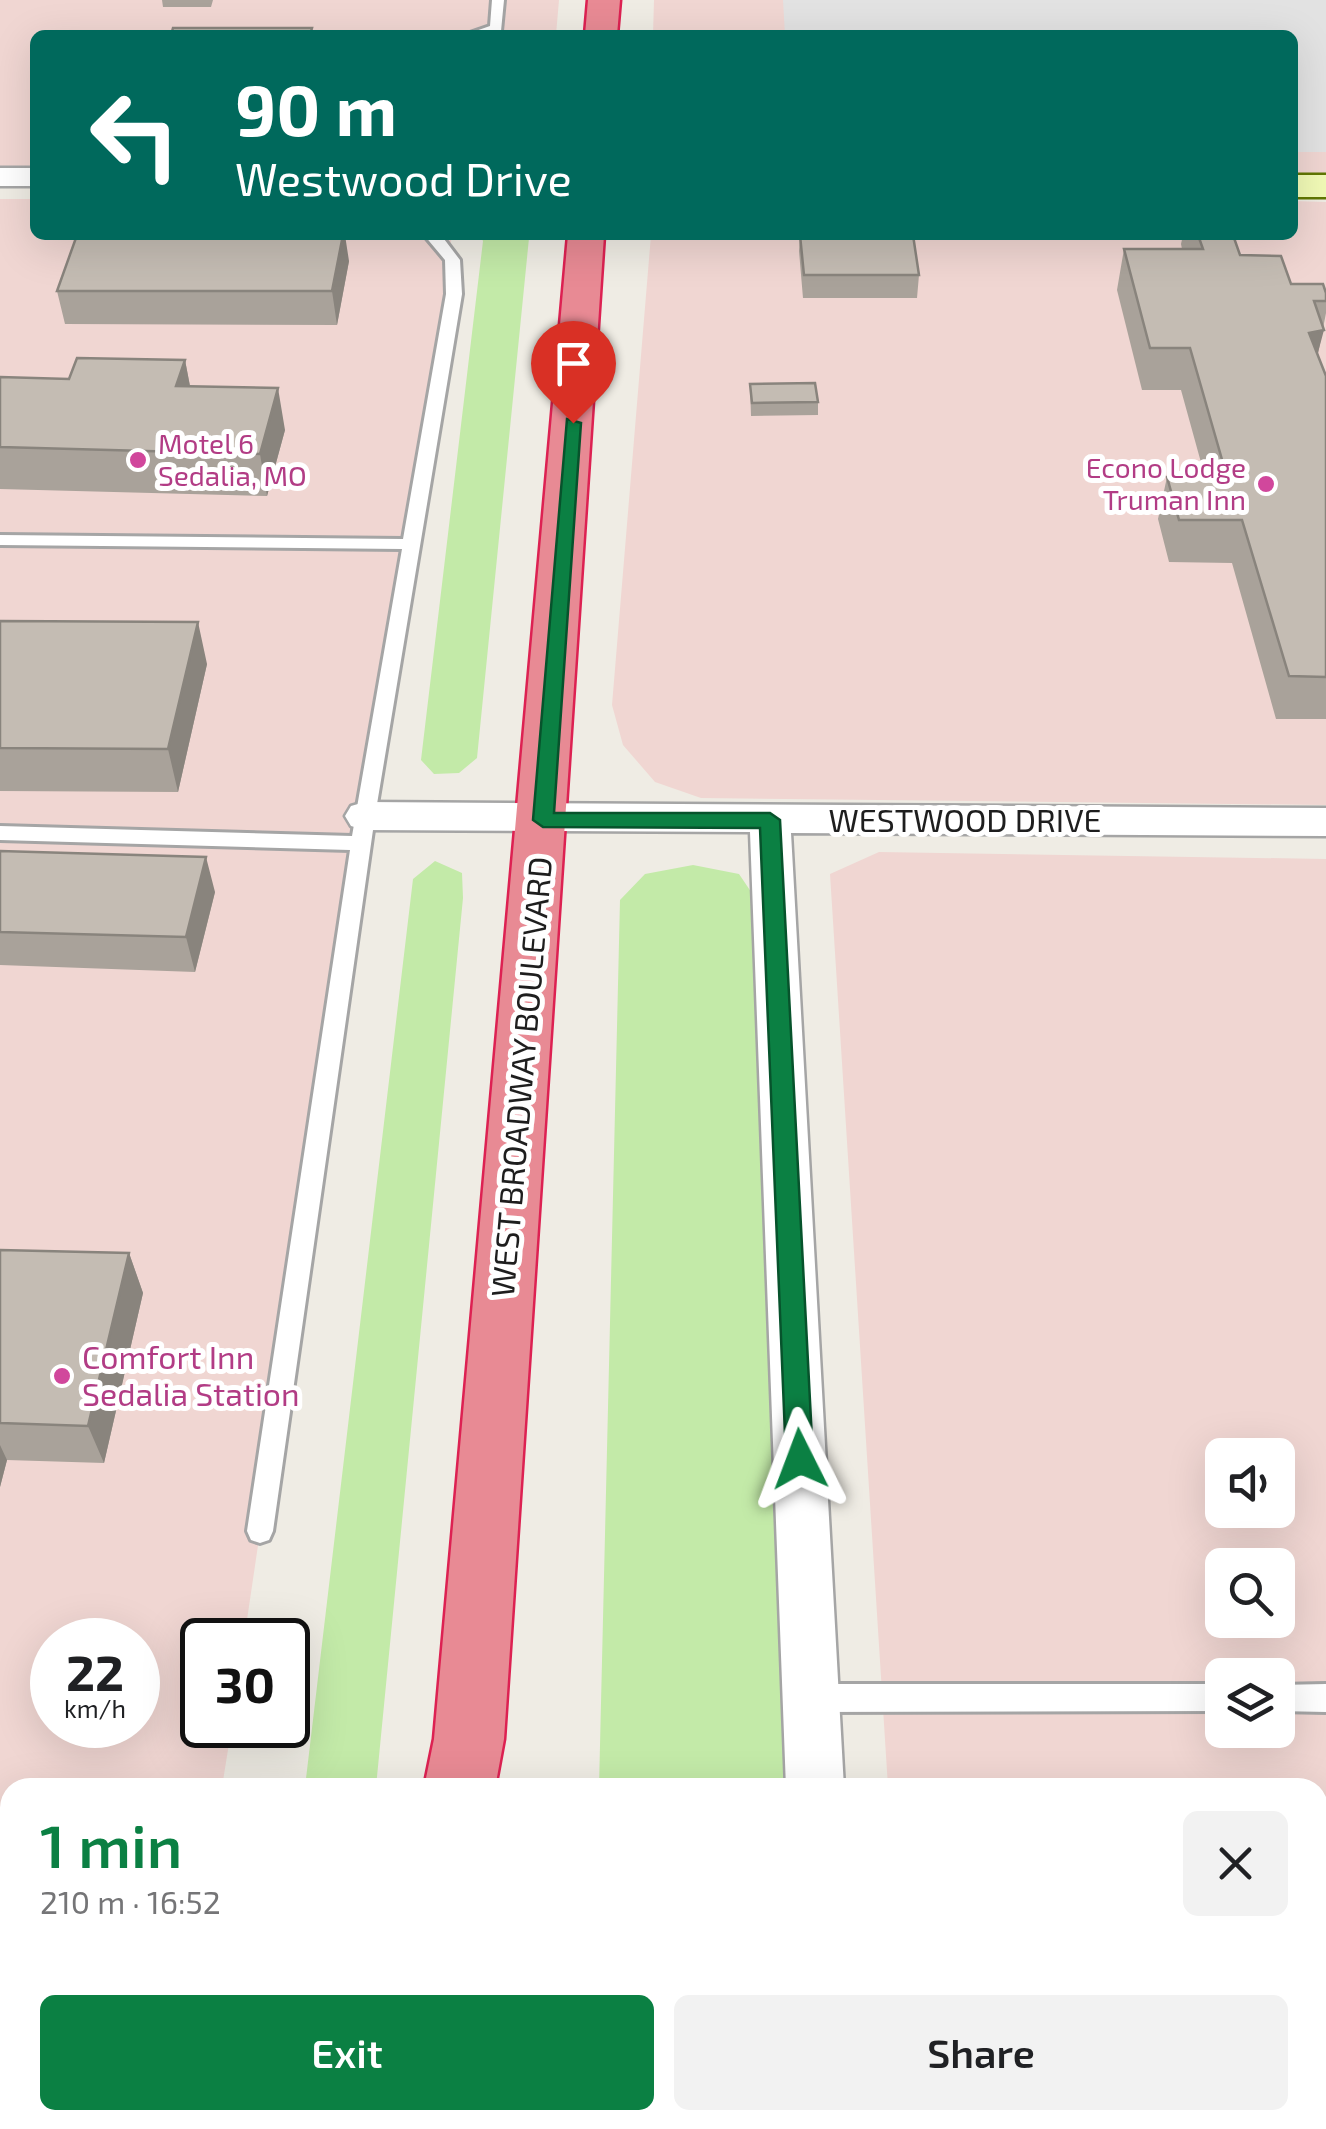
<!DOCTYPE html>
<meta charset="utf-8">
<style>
body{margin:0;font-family:"Exo 2",sans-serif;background:#f2f2f2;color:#202124;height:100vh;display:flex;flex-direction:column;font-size:38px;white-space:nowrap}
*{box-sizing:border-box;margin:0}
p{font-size:32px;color:#757577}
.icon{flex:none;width:55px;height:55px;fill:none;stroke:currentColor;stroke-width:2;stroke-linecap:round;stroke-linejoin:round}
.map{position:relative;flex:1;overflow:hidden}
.panel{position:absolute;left:0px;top:1778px;width:1328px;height:352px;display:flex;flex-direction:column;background:#fff;border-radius:30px 30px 0 0;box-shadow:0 10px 40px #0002}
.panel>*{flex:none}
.guide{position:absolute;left:30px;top:30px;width:1268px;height:210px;border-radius:15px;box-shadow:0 10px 40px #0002;background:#00695c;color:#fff;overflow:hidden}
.fabs{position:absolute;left:1205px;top:1438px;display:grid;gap:20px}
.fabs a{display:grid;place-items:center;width:90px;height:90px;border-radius:15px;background:#fff;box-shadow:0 10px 40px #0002;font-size:50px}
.speed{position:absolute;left:30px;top:1618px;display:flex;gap:20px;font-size:50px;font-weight:700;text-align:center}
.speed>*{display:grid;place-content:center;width:130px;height:130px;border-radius:50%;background:#fff;box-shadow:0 10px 40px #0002;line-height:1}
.speed small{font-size:25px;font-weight:400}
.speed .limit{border:5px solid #111;border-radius:15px;background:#fff;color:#111}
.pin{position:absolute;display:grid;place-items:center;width:85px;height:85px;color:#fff;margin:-102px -42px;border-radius:50% 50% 50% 0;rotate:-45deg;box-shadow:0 0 10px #0007}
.pin .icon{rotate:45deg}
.me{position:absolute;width:110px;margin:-55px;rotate:357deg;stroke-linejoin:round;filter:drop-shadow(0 0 8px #0008)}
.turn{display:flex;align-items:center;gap:35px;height:210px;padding:0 40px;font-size:45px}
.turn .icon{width:130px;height:130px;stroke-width:2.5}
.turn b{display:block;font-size:70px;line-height:85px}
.round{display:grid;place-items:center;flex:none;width:105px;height:105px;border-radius:15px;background:#f2f2f2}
.headline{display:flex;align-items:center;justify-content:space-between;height:170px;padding:0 40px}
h1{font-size:60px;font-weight:600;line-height:75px;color:#0b8043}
.action{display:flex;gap:20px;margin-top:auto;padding:20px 40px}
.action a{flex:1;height:115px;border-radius:15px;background:#0b8043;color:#fff;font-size:40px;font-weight:600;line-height:115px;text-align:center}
.action a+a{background:#f2f2f2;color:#202124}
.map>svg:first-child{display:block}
.commercial{fill:#f0d6d2;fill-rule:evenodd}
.grass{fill:#c3eaa8}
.parking{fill:#e2e2e2}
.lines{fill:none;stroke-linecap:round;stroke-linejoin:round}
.lane-casing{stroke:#a5a5a5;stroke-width:6}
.street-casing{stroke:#a5a5a5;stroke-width:5}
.secondary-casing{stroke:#617703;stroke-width:5}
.highway-casing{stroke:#dd2152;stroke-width:5}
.lane{fill:#fff;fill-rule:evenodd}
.street{fill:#fff;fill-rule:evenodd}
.secondary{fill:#f1fab6;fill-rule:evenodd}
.highway{fill:#e88a94;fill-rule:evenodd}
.wall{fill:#a9a29a}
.shaded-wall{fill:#89847d}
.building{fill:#c4bcb3;stroke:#89847d;stroke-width:2.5}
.route{fill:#0b8043;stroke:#07532c;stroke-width:2.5}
.hotel-dot{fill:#d1479c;stroke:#fff;stroke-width:4}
.labels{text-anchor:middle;stroke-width:10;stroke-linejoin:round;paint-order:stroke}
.far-hotel-label{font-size:28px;fill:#b23c85;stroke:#fff;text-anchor:start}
.street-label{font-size:32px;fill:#1e1e1e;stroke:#fff}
.hotel-label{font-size:32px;fill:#b23c85;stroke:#fff;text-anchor:start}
</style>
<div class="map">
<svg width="1326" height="2129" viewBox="0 0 1326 2129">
<rect width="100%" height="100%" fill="#efece4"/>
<path class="commercial" d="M0 0H559L556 35H35V168H0Z
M654 0H1326V174H1293L1292 35H653Z
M0 199H35V235H452L244 1640H202V1725H232L222 1787 10 1788V2120H343L342 2129H0ZM52 1640H138V1725H52Z
M1293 201 1326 202V805L701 798 655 782 623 745 612 705 651 235H1292Z
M879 852 1326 859V2129H910L909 2120H1318V1788L888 1787 830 874ZM1222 1455H1278V1510H1222ZM1222 1565H1278V1620H1222ZM1222 1675H1278V1730H1222Z"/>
<path class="grass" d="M480 235 529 238 477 758 459 773 434 774 421 760 483 241Z
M435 861 462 873 463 898 376 1787H305L413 879Z
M693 865 739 874 764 911 788 1787 599 1788 620 900 645 874Z
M591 2120H797L798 2129H590Z"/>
<path class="parking" d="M783 0H1326V152H1293L1292 35H785Z"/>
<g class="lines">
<g class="lane-casing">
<path id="lane" d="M492 0H504L501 31 464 35 490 26Z
M424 235H441L460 260 462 294 375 816 273 1531 269 1540 260 1543 251 1540 247 1531 350 850 0 840V826L352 836 402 549 0 545V535L403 539 446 294 445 260Z
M811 1684H1222V1711L811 1712 801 1708 797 1698 801 1688Z
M1326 1684V1712L1278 1711V1685Z"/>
</g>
<g class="street-casing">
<path id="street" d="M0 168H35V186H0Z
M365 802 1326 808V836L791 833 844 1788H786L750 832 365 830 351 826 345 816 351 806Z
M798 2120H862L863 2129H799Z"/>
</g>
<g class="secondary-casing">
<path id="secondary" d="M1292 175H1326V197H1292Z"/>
</g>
<g class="highway-casing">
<path id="highway" d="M588 0H620L617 35H585Z
M568 235H604L504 1739 495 1788H424L434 1739Z
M352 2120H430L428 2129H350Z
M453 2120H531L532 2129H454Z"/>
</g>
<use href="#lane" class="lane"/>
<use href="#street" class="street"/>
<use href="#secondary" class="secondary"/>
<use href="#highway" class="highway"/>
</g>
<path class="wall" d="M162 0H213L211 7H163Z
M800 235H913L919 275 917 298H803L799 251Z
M1183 235H1198L1240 255 1291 284 1326 293V313L1318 354 1326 376V719H1276L1232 563 1169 562 1158 519 1167 477H1205L1181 390H1142L1117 290 1124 249H1182L1181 244Z
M349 261 337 325 65 324 57 291Z
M185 360 190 386 285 430 267 496 0 489V377L69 379Z
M750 384 818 402V415L751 416Z
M0 621 207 664 178 792 0 791Z
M0 851 215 892 195 972 0 965Z
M0 1250 129 1253 143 1293 104 1463 7 1460 0 1487Z"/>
<path class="shaded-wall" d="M343 235H345L349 261 337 325 332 291Z
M1324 330 1313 371 1309 333Z
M185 360 193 402 176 386Z
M278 388 285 430 267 496 260 454Z
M198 622 207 664 178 792 168 749Z
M206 857 215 892 195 972 186 937Z
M129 1253 143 1293 104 1463 88 1426Z
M0 1445 7 1460 0 1487Z"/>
<path class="building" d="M173 28H312L310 35H171Z
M77 235H343L332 291H57Z
M800 235H913L919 275H804Z
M1198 235H1233L1240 255 1281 256 1291 284H1323L1326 293V301H1314L1324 330 1309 333 1326 376V677L1289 676 1242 520H1179L1167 477H1227L1190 348H1150L1124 249H1203Z
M77 358 185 360 176 386 278 388 260 454 0 447V377L69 379Z
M815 383 818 402 752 403 750 384Z
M0 621 198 622 168 749 0 748Z
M0 851 206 857 186 937 0 932Z
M0 1250 129 1253 88 1426 0 1423Z"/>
<path class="route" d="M567 419 581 423 554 813H770L780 820 813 1459 809 1467 800 1470 790 1467 786 1459 760 828 543 827 533 820Z"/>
<g class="hotel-dot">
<circle cx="138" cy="460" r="10"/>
<circle cx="1266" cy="484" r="10"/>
<circle cx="62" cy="1376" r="10"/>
</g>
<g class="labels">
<g class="far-hotel-label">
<text x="158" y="454">Motel 6<tspan x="158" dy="32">Sedalia, MO</tspan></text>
<text x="1246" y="478" text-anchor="end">Econo Lodge<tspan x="1246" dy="32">Truman Inn</tspan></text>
</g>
<g class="street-label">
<text x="965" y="832">WESTWOOD DRIVE</text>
<text transform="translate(522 1077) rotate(-85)" y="11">WEST BROADWAY BOULEVARD</text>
</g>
<g class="hotel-label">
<text x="82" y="1369">Comfort Inn<tspan x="82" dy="37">Sedalia Station</tspan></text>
</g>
</g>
</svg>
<div class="fabs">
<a><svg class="icon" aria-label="sound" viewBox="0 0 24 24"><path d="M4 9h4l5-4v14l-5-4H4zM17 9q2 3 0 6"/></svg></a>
<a><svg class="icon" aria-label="search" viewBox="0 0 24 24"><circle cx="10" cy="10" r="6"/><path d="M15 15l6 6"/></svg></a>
<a><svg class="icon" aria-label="layers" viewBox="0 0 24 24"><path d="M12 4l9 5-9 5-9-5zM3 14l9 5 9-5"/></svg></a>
</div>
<div class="speed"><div>22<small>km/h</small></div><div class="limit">30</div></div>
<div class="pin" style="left:573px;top:423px;background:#d93025"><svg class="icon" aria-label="arrive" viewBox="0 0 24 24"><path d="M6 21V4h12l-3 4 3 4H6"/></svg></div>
<svg class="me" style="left:800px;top:1459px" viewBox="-20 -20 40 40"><path d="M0-17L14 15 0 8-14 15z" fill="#0b8043" stroke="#fff" stroke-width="4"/></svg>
<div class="guide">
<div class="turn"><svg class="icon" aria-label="left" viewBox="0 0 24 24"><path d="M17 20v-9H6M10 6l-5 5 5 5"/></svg><div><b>90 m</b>Westwood Drive</div></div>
</div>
<section class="panel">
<div class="headline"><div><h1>1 min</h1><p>210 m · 16:52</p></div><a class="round"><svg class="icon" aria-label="close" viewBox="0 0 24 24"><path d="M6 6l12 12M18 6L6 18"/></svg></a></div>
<div class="action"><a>Exit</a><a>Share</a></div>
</section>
</div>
